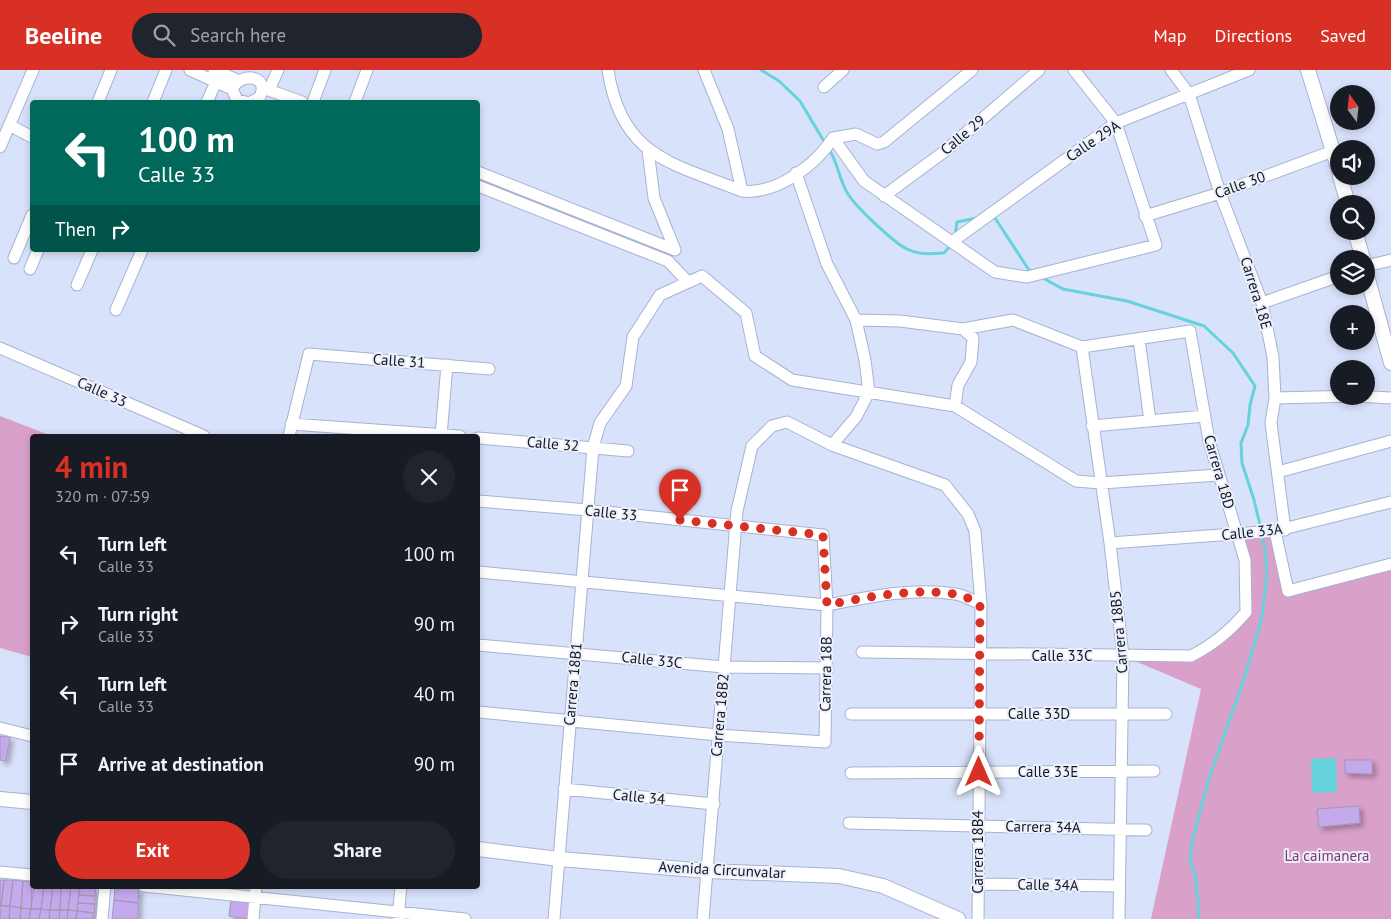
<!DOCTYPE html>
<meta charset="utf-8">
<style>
body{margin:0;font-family:"PT Sans",sans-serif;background:#20242c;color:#f1f3f6;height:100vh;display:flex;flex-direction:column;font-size:19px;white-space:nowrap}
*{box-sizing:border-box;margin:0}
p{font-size:16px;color:#9ea1a6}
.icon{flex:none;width:28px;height:28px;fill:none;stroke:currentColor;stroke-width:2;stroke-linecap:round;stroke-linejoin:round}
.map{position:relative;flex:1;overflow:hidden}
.side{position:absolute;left:30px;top:364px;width:450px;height:455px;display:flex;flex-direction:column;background:#171b24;border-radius:5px;box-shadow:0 2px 8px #0003}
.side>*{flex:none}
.top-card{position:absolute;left:30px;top:30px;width:450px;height:152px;border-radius:5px;box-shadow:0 2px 8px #0003;background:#00695c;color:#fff;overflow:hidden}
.needle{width:32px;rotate:345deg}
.fabs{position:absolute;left:1330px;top:15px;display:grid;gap:10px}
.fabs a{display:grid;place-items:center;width:45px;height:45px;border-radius:50%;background:#171b24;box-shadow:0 2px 8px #0003;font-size:25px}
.pin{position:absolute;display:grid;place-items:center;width:42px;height:42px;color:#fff;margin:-51px -21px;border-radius:50% 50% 50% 0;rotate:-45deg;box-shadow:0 0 5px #0007}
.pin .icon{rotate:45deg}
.me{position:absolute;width:55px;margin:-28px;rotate:0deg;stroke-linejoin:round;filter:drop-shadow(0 0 4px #0008)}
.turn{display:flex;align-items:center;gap:18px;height:105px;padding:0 25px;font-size:22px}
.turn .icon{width:65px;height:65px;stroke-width:2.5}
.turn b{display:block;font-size:35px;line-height:42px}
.then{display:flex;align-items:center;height:48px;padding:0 25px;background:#0003;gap:10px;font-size:19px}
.round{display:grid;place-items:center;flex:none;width:52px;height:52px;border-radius:26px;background:#20242c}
.headline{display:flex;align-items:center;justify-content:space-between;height:85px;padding:0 25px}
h1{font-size:30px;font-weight:700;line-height:38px;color:#d93025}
.primary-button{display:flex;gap:10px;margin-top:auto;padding:10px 25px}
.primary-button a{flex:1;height:58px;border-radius:30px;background:#d93025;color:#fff;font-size:20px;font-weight:700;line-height:58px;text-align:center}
.primary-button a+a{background:#20242c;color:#f1f3f6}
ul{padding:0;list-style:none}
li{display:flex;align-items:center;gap:15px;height:70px;padding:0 25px}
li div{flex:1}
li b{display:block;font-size:19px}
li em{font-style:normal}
header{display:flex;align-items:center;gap:30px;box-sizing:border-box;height:70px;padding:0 25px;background:#d93025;color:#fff}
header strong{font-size:24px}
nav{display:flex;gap:28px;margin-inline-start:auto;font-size:18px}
.search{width:350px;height:45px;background:#20242c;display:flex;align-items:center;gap:12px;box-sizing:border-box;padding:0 18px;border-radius:28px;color:#9ea1a6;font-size:19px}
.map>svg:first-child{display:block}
.green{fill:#d9a0ca}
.water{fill:#66d2db}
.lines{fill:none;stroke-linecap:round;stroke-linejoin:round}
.stream{stroke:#66d2db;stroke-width:3}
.building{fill:#c5a9ed;stroke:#a397b4;filter:url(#shadow)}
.minor-casing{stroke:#a8b2d0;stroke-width:13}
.major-casing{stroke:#a8b2d0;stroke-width:16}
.minor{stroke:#fff;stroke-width:11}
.major{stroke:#fff;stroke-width:14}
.route{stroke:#d93025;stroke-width:9;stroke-dasharray:0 16.2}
.labels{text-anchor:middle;stroke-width:4;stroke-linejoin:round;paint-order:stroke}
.street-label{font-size:15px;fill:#121621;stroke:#ebf0fc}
.park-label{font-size:15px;fill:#823571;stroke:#ebf0fc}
</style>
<header>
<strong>Beeline</strong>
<div class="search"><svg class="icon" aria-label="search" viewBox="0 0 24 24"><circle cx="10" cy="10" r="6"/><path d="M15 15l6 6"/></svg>Search here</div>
<nav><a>Map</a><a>Directions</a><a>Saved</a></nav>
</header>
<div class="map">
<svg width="1391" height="849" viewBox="0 0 1391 849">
<defs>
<filter id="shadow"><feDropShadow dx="3.5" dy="3.5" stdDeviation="2.5" flood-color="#0004"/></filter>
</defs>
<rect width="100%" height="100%" fill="#d9e2fb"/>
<path class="green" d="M0 346 52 366H32V587L0 578Z
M1275 461 1288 521 1391 494V849H1151L1201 619 1123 586H1191L1246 542 1237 465Z"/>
<path class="water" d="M1336 688 1337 722 1312 723 1311 689Z"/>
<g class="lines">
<path class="stream" d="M761 0 779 11 800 31 825 73
M829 79C838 93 839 110 848 124 856 137 894 173 907 179 919 185 931 184 944 183L952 174
M991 148H995L1029 200 1034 202
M955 166 957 152 977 148
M1041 207 1063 219 1127 231 1204 256 1233 283 1255 316 1250 335 1248 355 1241 373 1242 393 1254 430 1261 459
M1198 849 1199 843 1195 803 1190 792 1192 772 1210 705 1245 606 1262 547 1267 505 1266 485 1262 465"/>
</g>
<path class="building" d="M0 666 10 667 6 691 0 690Z
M1345 690H1372V704L1345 703Z
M1359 736 1360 753 1319 757 1317 739Z
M0 810H4L1 836H0Z
M4 810H13L10 836H1Z
M13 810 23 811 21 838 10 836Z
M23 811 32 812 31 839 21 838Z
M34 816H44L41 839H31Z
M44 816H53L50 840 41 839Z
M53 816H61L60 840H50Z
M61 816H71L68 840H60Z
M71 816H80L77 841 68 840Z
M80 816 96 818 95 826 79 825Z
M115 816 139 818 138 833 114 830Z
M79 825 95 826V834L78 833Z
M231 829 250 832 248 849 229 846Z
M114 830 138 833V849H112Z
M78 833 95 834 94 843 77 841Z
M1 836H10L9 849H0Z
M10 836 21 838 20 849H9Z
M21 838 31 839 29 849H20Z
M31 839H41L39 849H29Z
M41 839 50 840 49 849H39Z
M50 840H60L59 849H49Z
M60 840H68L67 849H59Z
M68 840 77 841 76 849H67Z
M77 841 94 843 93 849H76Z"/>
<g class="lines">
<g class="minor-casing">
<path id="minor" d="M190 0 232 19
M214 0 235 9
M608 0C621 87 672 93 742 121 776 125 816 95 833 68L856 64 877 74 884 72 972 0
M704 0 728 59 742 121
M1171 0 1189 24 1220 123 1262 233 1273 287 1275 328 1271 353 1285 460
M824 17 843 0
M263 18 302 32
M269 20 278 0
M98 32 111 0
M153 32 166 0
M207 32 216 12
M246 32 237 30 232 19C242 0 272 7 259 28L251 32
M313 32 325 0
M355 32 367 0
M9 55 32 67
M833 68 864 111 995 202 1027 207 1156 175 1116 53 1074 0
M0 77 33 0
M478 102 675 180 654 128 648 80
M478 116 668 191 688 212
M884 126 945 81 1039 0
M1145 146 1220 123 1333 81
M953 171 1116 53 1249 0
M14 188 32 145
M1366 196 1391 190
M30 199 38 180
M77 215 92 180
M1262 233 1339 206
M116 240 142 180
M856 250 900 251 963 259 973 268 971 292 958 315 955 336
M1139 269 1150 351
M1082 277 1110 473 1123 586 1119 849
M0 278 204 366
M1275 328 1356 326 1391 328
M291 354 460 366
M1092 356 1205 346
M289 366 309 284 489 299
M441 366 447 295
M478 368 628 381
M832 375 945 415 968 444 975 461 981 534 978 849
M1278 402 1391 371
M478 431 588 440 823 465 827 535 825 672 718 665 478 642
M1275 461 1288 521 1391 494
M1110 473 1275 461 1391 432
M478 502 827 535C869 527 913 517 955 524 964 525 973 531 981 534
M478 575 724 597 827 598
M862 582 1191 586C1213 575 1230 561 1246 542L1245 490 1209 371 1190 261 1082 277 1013 250 963 259
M851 644H1166
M0 658 32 666
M851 703 1154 701
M564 719 714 734
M849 753 1146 760
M0 802 32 805
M978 814 1119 816
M144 816 465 849
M102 849 105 816
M253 849 256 816
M398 849 401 816
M554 849 593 378 600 353 626 316 633 267 660 225 702 206 746 243 755 286 792 310 955 336 1076 411 1101 413 1218 405
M703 849 737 441 752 376 772 356 787 352 832 375 856 347 869 322 865 290 856 250 827 194 796 103"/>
</g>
<g class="major-casing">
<path id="major" d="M1308 0 1339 101
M1340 106 1348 134
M1355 161 1363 189
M1366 202 1391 293
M0 729 32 732
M478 779 559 789 708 801 839 806 883 816 958 849"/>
</g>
<use href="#minor" class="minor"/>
<use href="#major" class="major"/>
</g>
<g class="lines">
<path class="route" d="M680 450 823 465 827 535C868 527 913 518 955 524 964 525 973 531 980 534L979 702"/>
</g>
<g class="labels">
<g class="street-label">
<text transform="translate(963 65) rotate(-40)" y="5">Calle 29</text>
<text transform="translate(1093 71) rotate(-34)" y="5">Calle 29A</text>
<text transform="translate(1240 115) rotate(-20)" y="5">Calle 30</text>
<text transform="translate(1256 223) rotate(73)" y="5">Carrera 18E</text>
<text transform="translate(399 291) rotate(4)" y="5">Calle 31</text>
<text transform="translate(102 322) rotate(24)" y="5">Calle 33</text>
<text transform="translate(553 374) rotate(5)" y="5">Calle 32</text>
<text transform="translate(1219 402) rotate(74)" y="5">Carrera 18D</text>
<text transform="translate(611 443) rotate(6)" y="5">Calle 33</text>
<text transform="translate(1252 462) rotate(-6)" y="5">Calle 33A</text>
<text transform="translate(1119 562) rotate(-95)" y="5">Carrera 18B5</text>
<text x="1062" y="591">Calle 33C</text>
<text transform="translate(652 590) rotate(6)" y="5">Calle 33C</text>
<text transform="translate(826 604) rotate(-89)" y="5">Carrera 18B</text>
<text transform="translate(573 614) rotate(-85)" y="5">Carrera 18B1</text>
<text x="1039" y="649">Calle 33D</text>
<text transform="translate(720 645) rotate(-85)" y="5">Carrera 18B2</text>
<text x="1048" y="707">Calle 33E</text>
<text transform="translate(639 727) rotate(6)" y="5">Calle 34</text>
<text transform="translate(1043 757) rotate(1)" y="5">Carrera 34A</text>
<text transform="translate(978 782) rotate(-90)" y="5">Carrera 18B4</text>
<text transform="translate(722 800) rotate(3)" y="5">Avenida Circunvalar</text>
<text transform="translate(1048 815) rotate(1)" y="5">Calle 34A</text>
</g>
<g class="park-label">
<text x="1327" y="791">La caimanera</text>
</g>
</g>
</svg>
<div class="fabs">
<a><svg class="needle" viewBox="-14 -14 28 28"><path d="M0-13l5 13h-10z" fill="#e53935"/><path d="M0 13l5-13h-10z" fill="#9ea1a6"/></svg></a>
<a><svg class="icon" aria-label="sound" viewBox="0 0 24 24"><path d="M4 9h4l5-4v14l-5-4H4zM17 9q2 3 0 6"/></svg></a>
<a><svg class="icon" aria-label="search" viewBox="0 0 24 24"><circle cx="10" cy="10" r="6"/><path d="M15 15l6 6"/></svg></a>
<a><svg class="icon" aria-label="layers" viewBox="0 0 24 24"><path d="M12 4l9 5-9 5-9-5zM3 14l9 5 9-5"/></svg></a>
<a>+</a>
<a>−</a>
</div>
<div class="pin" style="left:680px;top:450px;background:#d93025"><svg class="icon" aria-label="arrive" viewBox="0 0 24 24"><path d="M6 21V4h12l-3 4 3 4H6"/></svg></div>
<svg class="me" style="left:979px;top:702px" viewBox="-20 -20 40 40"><path d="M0-17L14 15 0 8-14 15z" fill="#d93025" stroke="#fff" stroke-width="4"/></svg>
<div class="top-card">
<div class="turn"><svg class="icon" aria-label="left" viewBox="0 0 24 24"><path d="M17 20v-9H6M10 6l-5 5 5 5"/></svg><div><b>100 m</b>Calle 33</div></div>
<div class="then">Then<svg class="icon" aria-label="right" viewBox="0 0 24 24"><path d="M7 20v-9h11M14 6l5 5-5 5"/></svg></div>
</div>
<section class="side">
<div class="headline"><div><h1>4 min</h1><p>320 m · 07:59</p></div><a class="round"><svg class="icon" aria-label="close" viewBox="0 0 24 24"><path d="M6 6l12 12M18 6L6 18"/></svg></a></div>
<ul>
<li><svg class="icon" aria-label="left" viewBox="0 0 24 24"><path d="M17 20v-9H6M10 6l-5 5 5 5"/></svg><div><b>Turn left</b><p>Calle 33</p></div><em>100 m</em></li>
<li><svg class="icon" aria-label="right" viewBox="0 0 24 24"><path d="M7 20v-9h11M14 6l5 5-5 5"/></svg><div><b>Turn right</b><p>Calle 33</p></div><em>90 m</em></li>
<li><svg class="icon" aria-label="left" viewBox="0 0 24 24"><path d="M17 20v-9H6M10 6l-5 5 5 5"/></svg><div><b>Turn left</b><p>Calle 33</p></div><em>40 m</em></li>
<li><svg class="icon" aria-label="arrive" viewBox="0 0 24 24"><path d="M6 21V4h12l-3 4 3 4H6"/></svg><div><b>Arrive at destination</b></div><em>90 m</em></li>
</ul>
<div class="primary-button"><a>Exit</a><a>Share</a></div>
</section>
</div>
